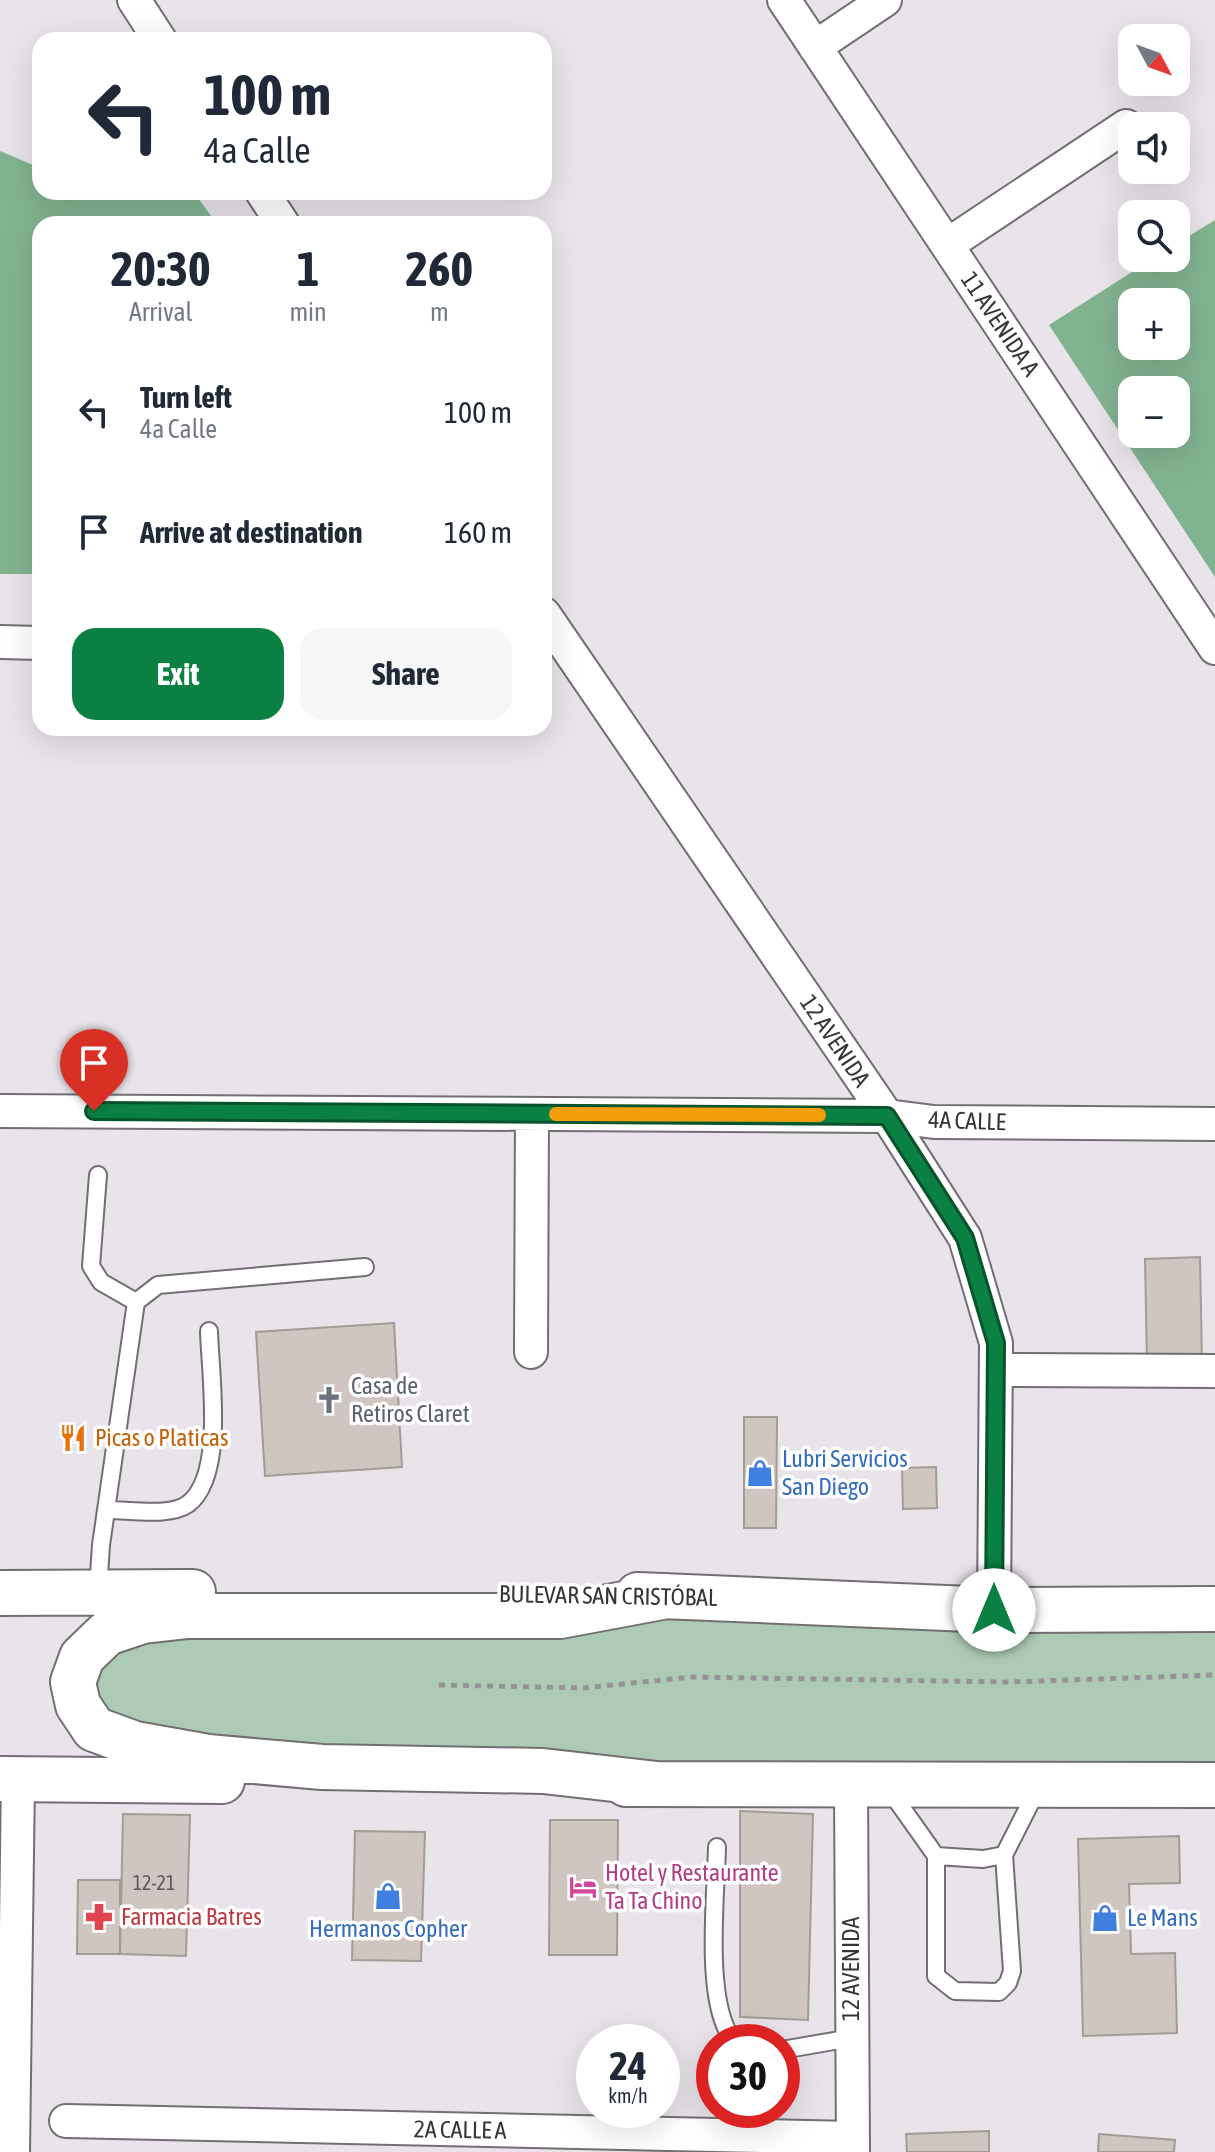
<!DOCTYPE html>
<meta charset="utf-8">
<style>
body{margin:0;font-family:"Asap Condensed",sans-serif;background:#f6f6f7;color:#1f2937;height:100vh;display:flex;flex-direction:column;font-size:30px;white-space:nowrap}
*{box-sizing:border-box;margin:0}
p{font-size:26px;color:#747a83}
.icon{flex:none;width:44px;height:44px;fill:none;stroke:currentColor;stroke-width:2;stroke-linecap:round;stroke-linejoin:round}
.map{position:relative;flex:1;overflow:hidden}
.side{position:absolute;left:32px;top:216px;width:520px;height:520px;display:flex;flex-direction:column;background:#fff;border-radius:24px;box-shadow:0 8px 32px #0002}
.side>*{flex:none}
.top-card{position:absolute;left:32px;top:32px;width:520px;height:168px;border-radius:24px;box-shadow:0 8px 32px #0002;background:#fff;color:#1f2937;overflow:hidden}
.needle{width:52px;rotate:131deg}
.buttons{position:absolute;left:1118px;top:24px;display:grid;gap:16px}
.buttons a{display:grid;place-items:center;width:72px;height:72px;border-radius:16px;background:#fff;box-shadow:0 8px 32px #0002;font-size:40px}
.speed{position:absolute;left:576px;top:2024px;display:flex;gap:16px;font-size:40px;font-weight:700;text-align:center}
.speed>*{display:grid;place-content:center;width:104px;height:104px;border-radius:50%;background:#fff;box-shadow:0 8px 32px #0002;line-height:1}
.speed small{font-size:20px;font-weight:400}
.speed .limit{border:12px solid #d22;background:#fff;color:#111}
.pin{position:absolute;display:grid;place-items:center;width:68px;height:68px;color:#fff;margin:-82px -34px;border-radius:50% 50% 50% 0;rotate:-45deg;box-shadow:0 0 8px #0007}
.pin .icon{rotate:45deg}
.me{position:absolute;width:88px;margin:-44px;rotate:0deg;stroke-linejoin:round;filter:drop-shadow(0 0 6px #0008)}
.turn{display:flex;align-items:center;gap:28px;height:168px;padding:0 40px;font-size:36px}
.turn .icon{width:104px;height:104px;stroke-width:2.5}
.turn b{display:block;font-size:56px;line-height:68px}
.eta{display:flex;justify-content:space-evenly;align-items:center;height:136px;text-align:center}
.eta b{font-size:48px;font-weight:700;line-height:56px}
.primary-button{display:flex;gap:16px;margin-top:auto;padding:16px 40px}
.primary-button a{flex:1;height:92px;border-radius:24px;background:#0b8043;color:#fff;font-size:32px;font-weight:700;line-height:92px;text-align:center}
.primary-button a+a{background:#f6f6f7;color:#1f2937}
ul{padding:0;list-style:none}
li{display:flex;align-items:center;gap:24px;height:120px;padding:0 40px}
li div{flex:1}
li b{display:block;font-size:30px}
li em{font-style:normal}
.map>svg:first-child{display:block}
.green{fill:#adcbb4}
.forest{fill:#82b390;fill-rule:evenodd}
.building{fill:#cfc6c2;stroke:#a39b96;stroke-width:2}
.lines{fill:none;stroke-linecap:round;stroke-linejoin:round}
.lane-casing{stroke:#736e74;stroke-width:20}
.street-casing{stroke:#736e74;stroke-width:36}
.primary-casing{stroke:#736e74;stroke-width:48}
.path{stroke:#979297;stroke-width:5;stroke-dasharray:6 6;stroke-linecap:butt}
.lane{stroke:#fff;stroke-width:16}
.street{stroke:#fff;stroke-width:32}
.primary{stroke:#fff;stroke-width:44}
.route-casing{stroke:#07532c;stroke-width:20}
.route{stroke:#0b8043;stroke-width:14}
.slow{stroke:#f59e0b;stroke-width:14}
.labels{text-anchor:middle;stroke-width:7;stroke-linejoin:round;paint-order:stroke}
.number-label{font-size:20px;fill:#5d595a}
.street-label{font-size:24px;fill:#373537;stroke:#fff}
.worship-label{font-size:24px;fill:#5b616d;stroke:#fff;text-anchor:start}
.food-label{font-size:24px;fill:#c56008;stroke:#fff;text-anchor:start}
.shop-label{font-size:24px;fill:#366cbe;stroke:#fff;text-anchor:start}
.hotel-label{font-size:24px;fill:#b23c85;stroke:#fff;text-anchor:start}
.health-label{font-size:24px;fill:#be3a42;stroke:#fff;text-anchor:start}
</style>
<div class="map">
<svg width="1215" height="2152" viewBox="0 0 1215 2152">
<rect width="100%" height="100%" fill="#e9e3ea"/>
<path class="green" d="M651 1610 1215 1623V1765L638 1771 117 1743 69 1662 138 1633Z"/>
<path class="forest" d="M0 151 40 168V192H142L198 198 217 224H40V574H0Z
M1215 220V577L1049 325 1154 258H1176V244ZM1132 302H1176V346H1132ZM1132 390H1176V434H1132Z"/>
<path class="building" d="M1200 1257 1202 1363 1147 1364 1145 1259Z
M394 1323 402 1467 265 1476 256 1332Z
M744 1417H777L776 1528H744Z
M936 1467 937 1508 903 1509 902 1468Z
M740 1811 813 1814 808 2020 740 2017Z
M123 1814 190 1815 186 1956 120 1954Z
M550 1820H618L617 1955H549Z
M355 1831 425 1832 421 1961 352 1960Z
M1179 1836 1180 1883 1129 1884 1131 1954 1175 1953 1177 2033 1083 2036 1078 1839Z
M78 1880H120V1954H77Z
M989 2131V2152H907L906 2134Z
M1099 2134 1175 2140 1174 2152H1098Z"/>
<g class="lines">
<g class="lane-casing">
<path id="lane" d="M98 1175 91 1266 101 1282 136 1302
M109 1510C130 1510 170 1517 188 1504 226 1475 210 1374 209 1331
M98 1590 101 1545 136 1302 158 1285 365 1267
M890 1791 936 1856 983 1859 1004 1855 1037 1790
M717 1847C716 1895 703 2008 735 2042
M936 1856V1976L955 1991 999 1992 1008 1983 1012 1971 1004 1855
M782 2050 851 2038"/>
</g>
<g class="street-casing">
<path id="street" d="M134 0 160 40
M784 0 1215 648
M815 47 885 0
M262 192 283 224
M947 245 1126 126
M544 614 887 1116 965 1238 996 1343 994 1610
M0 642 40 643
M0 1111 887 1116 934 1122 1215 1124
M531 1352 532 1114
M996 1370 1215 1371
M851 1786 853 2152
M66 2121 853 2138
M13 2152 18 1779"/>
</g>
<g class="primary-casing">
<path id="primary" d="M0 1593 193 1592
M638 1595 994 1610 1215 1609
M0 1779 222 1781
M626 1784 1215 1785
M657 1784 543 1771 322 1767 208 1757 135 1744 94 1729 78 1705 73 1682 82 1657 107 1633 143 1621 188 1616H560L667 1596"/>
</g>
<path class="path" d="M439 1685 583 1688 692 1677 1009 1682 1215 1675"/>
<use href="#lane" class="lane"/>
<use href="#street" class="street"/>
<use href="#primary" class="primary"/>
</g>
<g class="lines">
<g class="route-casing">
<path id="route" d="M94 1111 887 1116 965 1238 996 1343 994 1610"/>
</g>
<use href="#route" class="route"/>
<path class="slow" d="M556 1114 819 1115"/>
</g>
<defs>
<g id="church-bare" transform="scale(2.16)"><path d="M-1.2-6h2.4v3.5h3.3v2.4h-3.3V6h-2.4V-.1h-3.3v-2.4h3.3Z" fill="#6b7280" stroke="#fff" stroke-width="2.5" paint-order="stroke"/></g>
<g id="restaurant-bare" transform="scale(2.16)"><path d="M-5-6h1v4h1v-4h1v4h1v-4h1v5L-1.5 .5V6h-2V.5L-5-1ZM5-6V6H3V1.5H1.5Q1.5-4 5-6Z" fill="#e8710a" stroke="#fff" stroke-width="2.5" paint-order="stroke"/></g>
<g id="shop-bare" transform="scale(2.16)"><path d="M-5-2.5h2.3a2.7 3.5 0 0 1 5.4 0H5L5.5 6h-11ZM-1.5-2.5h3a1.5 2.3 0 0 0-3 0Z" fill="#3f7fe0" stroke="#fff" stroke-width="2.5" paint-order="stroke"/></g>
<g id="hotel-bare" transform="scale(2.16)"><path d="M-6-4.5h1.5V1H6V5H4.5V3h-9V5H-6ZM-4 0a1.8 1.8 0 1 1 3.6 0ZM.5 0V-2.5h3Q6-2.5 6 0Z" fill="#d1479c" stroke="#fff" stroke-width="2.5" paint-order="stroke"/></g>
<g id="pharmacy-bare" transform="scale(2.16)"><path d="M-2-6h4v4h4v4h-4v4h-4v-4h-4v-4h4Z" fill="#e0444e" stroke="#fff" stroke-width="2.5" paint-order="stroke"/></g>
</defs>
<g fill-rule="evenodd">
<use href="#church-bare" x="329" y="1400"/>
<use href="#restaurant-bare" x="73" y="1438"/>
<use href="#shop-bare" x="760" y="1473"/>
<use href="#hotel-bare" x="583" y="1887"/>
<use href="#shop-bare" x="388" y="1896"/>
<use href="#pharmacy-bare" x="99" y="1917"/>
<use href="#shop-bare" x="1105" y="1918"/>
</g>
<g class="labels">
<g class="number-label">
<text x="154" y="1890">12-21</text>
</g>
<g class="street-label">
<text transform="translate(1000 324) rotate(56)" y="8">11 AVENIDA A</text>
<text transform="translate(835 1041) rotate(56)" y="8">12 AVENIDA</text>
<text transform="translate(967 1121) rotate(2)" y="8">4A CALLE</text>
<text transform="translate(608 1596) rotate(1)" y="8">BULEVAR SAN CRISTÓBAL</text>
<text transform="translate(851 1969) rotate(-90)" y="8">12 AVENIDA</text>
<text transform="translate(460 2130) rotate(1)" y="8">2A CALLE A</text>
</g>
<g class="worship-label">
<text x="351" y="1394">Casa de<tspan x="351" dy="28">Retiros Claret</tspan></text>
</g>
<g class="food-label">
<text x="95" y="1446">Picas o Platicas</text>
</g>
<g class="shop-label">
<text x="782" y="1467">Lubri Servicios<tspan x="782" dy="28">San Diego</tspan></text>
<text x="1127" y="1926">Le Mans</text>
<text x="388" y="1937" text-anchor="middle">Hermanos Copher</text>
</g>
<g class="hotel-label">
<text x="605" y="1881">Hotel y Restaurante<tspan x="605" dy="28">Ta Ta Chino</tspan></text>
</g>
<g class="health-label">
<text x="121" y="1925">Farmacia Batres</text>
</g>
</g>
</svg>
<div class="buttons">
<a><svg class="needle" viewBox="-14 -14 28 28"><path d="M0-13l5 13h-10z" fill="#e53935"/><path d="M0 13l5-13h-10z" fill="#747a83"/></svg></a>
<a><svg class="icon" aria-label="sound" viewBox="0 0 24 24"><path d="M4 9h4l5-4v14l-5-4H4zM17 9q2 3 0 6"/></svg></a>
<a><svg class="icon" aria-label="search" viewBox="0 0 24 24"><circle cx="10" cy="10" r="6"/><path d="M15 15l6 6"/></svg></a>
<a>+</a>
<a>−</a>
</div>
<div class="speed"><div>24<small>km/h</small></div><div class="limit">30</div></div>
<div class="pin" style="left:94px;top:1111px;background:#d93025"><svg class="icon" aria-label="arrive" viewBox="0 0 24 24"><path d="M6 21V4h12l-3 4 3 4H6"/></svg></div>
<svg class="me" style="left:994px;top:1610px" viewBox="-20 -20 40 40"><circle r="19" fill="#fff"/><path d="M0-13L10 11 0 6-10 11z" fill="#0b8043"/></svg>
<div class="top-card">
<div class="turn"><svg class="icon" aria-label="left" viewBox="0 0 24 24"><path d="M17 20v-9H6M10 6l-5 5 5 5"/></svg><div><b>100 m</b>4a Calle</div></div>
</div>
<section class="side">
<div class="eta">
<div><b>20:30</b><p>Arrival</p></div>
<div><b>1</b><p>min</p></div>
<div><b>260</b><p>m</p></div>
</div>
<ul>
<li><svg class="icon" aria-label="left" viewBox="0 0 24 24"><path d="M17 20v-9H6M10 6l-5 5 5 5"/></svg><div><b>Turn left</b><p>4a Calle</p></div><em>100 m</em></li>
<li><svg class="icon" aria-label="arrive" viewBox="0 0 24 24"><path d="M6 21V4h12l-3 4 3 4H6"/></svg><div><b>Arrive at destination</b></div><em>160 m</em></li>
</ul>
<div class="primary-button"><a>Exit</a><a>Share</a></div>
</section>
</div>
